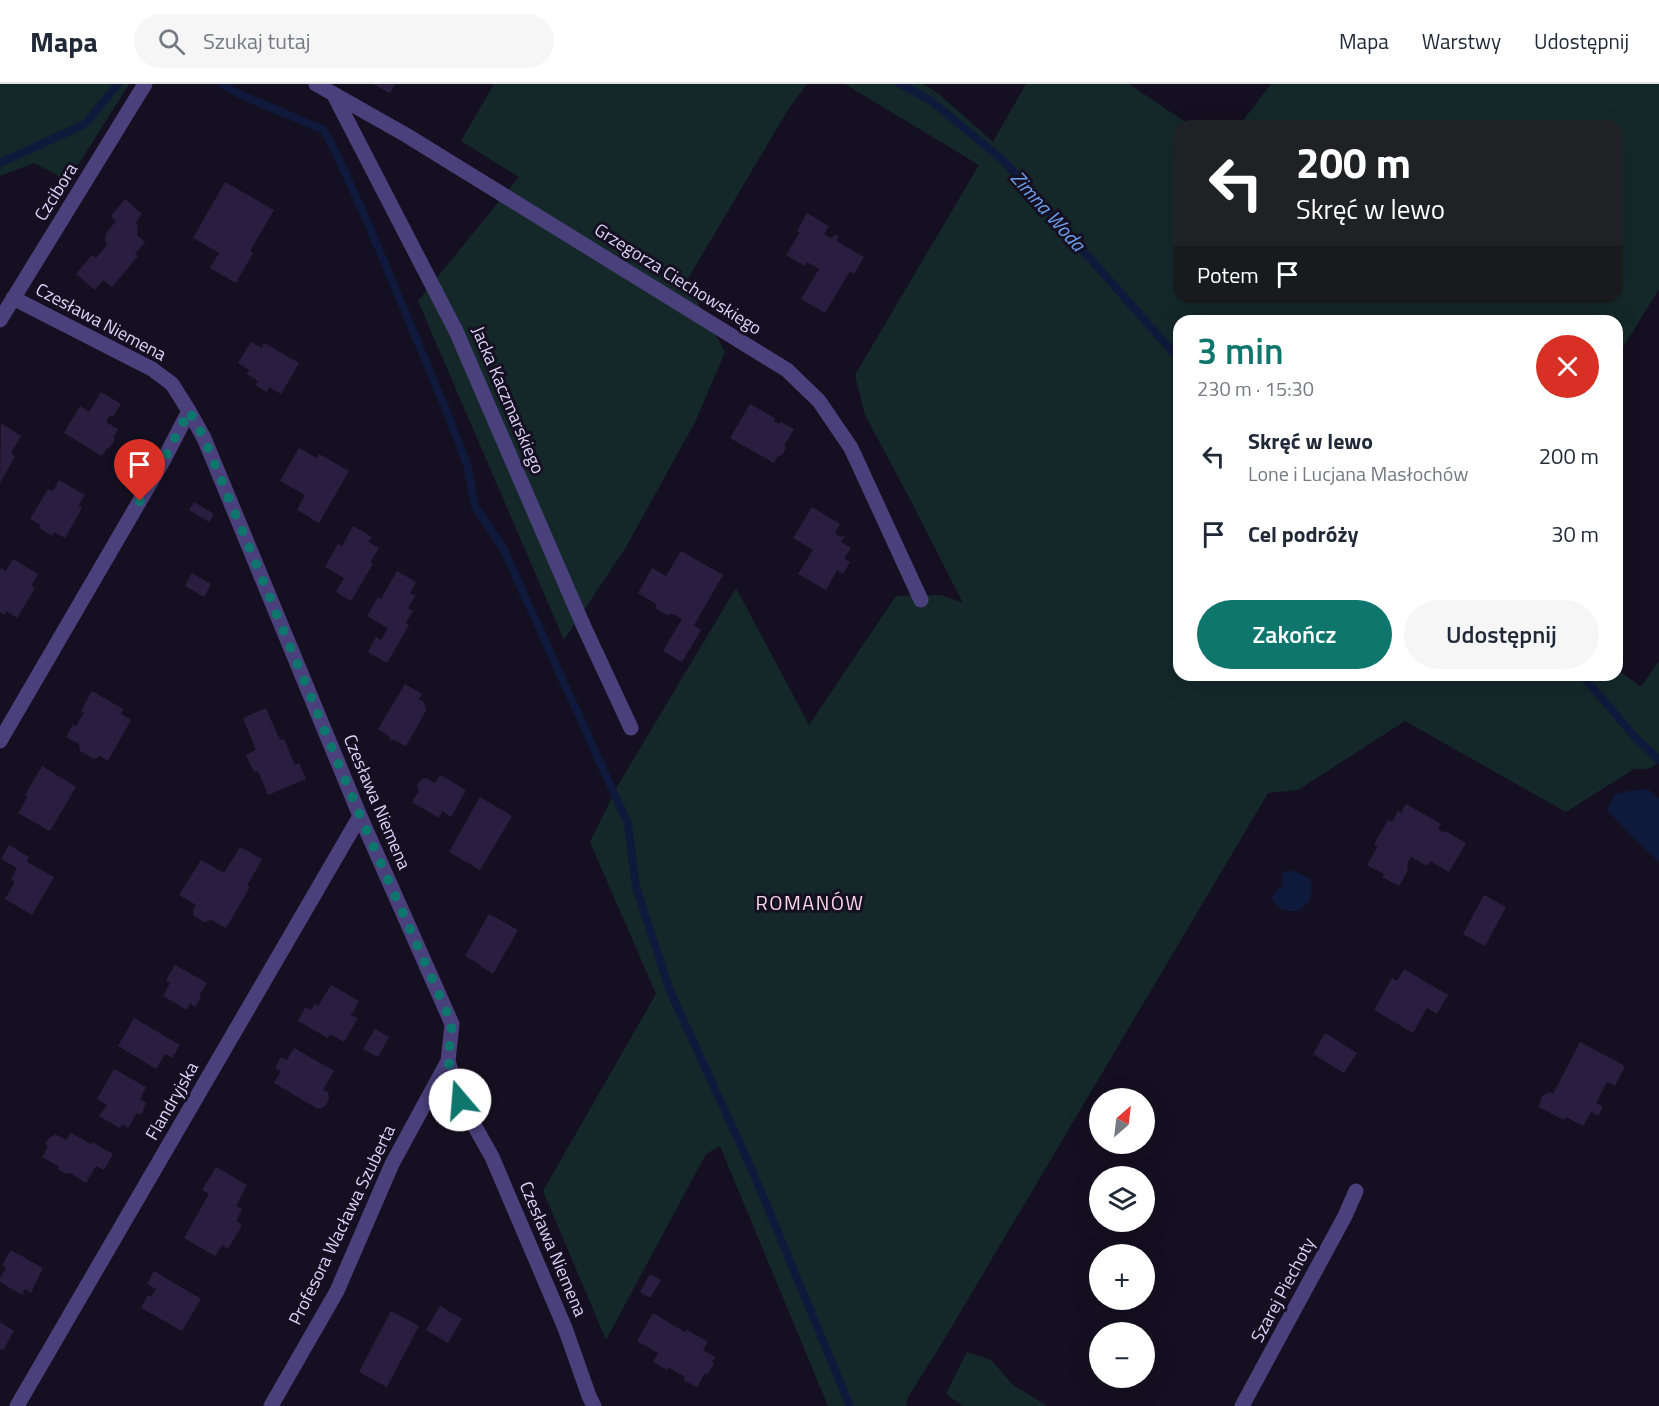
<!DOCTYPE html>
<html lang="pl">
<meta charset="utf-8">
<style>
body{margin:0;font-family:"Titillium Web",sans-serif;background:#f6f6f7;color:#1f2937;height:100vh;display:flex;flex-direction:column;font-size:22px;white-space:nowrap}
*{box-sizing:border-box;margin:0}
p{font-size:20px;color:#747a83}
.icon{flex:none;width:33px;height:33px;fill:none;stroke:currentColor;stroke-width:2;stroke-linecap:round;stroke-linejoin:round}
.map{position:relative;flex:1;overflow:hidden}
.side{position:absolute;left:1173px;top:231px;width:450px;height:366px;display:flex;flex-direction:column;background:#fff;border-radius:18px;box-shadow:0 6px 24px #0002}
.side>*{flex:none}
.guide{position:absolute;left:1173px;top:36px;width:450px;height:183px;border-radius:18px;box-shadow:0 6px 24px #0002;background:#202124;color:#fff;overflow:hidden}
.needle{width:39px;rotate:28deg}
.tools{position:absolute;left:1089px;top:1004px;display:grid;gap:12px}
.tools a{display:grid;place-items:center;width:66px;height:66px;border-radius:50%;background:#fff;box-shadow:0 6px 24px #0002;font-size:30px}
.pin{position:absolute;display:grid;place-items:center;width:51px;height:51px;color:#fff;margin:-62px -26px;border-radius:50% 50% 50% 0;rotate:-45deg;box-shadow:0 0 6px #0007}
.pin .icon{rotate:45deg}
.me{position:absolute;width:66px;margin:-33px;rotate:342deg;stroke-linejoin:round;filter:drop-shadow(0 0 4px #0008)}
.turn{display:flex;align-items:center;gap:21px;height:126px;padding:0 24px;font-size:27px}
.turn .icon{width:78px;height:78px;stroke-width:2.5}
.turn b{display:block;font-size:42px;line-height:51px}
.then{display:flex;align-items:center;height:57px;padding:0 24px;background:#0003;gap:12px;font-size:22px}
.round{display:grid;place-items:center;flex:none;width:63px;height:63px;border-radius:32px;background:#f6f6f7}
.headline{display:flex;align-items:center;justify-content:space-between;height:102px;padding:0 24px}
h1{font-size:36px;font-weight:600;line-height:45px;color:#0f766e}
.cta{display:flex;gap:12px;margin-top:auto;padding:12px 24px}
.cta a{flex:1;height:69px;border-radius:36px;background:#0f766e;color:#fff;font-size:24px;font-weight:600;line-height:69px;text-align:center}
.cta a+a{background:#f6f6f7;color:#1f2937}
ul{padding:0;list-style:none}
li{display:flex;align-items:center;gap:18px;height:78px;padding:0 24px}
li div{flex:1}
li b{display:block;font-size:22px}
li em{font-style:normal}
header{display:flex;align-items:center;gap:36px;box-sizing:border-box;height:84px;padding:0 30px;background:#fff;border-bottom:2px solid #e0e1e3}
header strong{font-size:28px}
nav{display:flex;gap:33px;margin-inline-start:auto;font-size:21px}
.search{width:420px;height:54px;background:#f6f6f7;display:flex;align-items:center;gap:15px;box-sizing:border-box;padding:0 21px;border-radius:33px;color:#747a83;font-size:22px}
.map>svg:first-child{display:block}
.green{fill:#14282a}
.water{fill:#0f193b}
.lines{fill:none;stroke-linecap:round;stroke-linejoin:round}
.stream{stroke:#0f193b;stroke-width:8}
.building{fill:#2a1e40}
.minor{stroke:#4a407b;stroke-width:15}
.route{stroke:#0f766e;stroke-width:10;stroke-dasharray:0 18}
.labels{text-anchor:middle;stroke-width:6;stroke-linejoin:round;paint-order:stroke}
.street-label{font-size:18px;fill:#ded4fb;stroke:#151021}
.water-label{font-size:20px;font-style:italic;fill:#6da1f0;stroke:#151021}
.neighbourhood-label{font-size:20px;letter-spacing:1.5px;fill:#fbd6e8;stroke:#151021}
</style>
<header>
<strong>Mapa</strong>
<div class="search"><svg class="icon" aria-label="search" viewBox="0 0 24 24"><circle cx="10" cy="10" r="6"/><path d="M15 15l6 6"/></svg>Szukaj tutaj</div>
<nav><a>Mapa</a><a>Warstwy</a><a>Udostępnij</a></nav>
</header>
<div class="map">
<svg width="1659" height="1322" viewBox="0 0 1659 1322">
<rect width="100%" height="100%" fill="#151021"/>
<path class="green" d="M0 0H129L68 97 34 79 0 92Z
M494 0H807L789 24 686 198 725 268 695 338 626 463 564 556 418 217 519 93 461 57Z
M845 0H923L939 10 993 58 1026 0H1129L1191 42H1179V213H1617V42H1239L1271 0H1659V205L1617 273V237H1179V591H1617V585L1641 603 1659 577V679L1648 685H1634L1566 728 1405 637 1298 706 1268 709 942 1259 908 1313 906 1322H828L720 1062 706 1070 606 1256 543 1107 656 910 590 758 618 701 736 504 809 641 896 512 941 511 963 519 911 417 865 331 855 291 979 81Z
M967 1268 991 1276 1013 1301 1047 1322H963L946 1310Z"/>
<path class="water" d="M1648 705 1659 715V778L1630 751 1607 726 1614 711 1628 707Z
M1289 786 1299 789 1310 795C1311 802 1313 808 1310 815 1302 832 1280 831 1271 814L1283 800 1281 793 1283 789Z"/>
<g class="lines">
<path class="stream" d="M222 0 239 10 324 46 338 73 370 144 449 333 468 384 475 422 503 464 628 740 636 803 670 907 753 1088 850 1322
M900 0 930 16 1004 77 1179 275
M0 79 85 40 118 0
M1582 591 1635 653 1659 676"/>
</g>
<path class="building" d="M373 0H395L390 9Z
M225 98 274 126 250 167 253 169 236 199 210 184 219 169 193 154Z
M125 115 142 130 136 138 138 144 137 151 145 158 135 170 138 172 112 203 103 196 95 206 76 190 92 171 96 174 107 161 105 155 107 148 116 137 111 132Z
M807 129 829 142 824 150 831 154 836 151 839 152 836 157 864 173 854 190 850 187 825 229 801 215 819 185 807 178 805 182 786 171 800 148 797 147Z
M251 258 262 264 264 259 299 279 281 310 269 303 267 308 255 301 258 297 247 290 249 286 238 279Z
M101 308 121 320 113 333 110 331 106 338 118 345 113 354 115 355 109 365 107 364 102 372 64 349 80 322 89 328Z
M750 320 775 334 774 337 779 340 781 338 794 345 785 360 786 364 782 371 778 372 774 379 730 354Z
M1 339 21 352 11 369 15 372 0 399Z
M299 364 317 374 319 370 349 387 319 439 297 426 305 411 280 397Z
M59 396 85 411 78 422 82 424 65 454 54 448 52 452 39 444 41 441 30 435 48 405 53 407Z
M194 418 214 430 209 438 189 426Z
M812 423 840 440 835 449 841 453 842 451 845 452 841 458 851 464 844 474 850 478 843 490 837 486 826 506 798 490 813 466 793 454Z
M353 442 372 453 368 458 379 464 370 478 373 480 351 517 336 508 344 494 325 483 338 460 342 462Z
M681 467 723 491 694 541 701 546 682 578 663 567 682 535 673 530 667 531 656 525V520L638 509 652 484 666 492Z
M13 475 38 490 31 502 35 504 17 534 6 527 4 531 0 528V486L1 484 6 487Z
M397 487 416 498 410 509 415 512 408 524 413 527 406 539 409 541 387 579 368 568 376 553 381 556 388 544 367 532 378 513 381 515Z
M192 489 211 500 204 513 185 502Z
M405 600 422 610 419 615 424 618 425 624 427 625 406 662 394 656H390L389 652 378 645Z
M92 607 123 625 121 630 131 636 108 677 100 672 94 675 80 667 79 660 66 653 73 640 76 642 84 629 81 627Z
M266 624 280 656 284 655 295 681 299 679 306 695 268 711 258 687 254 688 246 671 256 666 243 634Z
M42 682 76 703 50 747 18 729 28 712 25 711Z
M440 691 466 706 451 733 442 727 439 734 412 718 419 707 417 702 421 696 426 694 435 699Z
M480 713 512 732 480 786 449 768Z
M1406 720 1441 740 1438 745 1444 749 1445 747 1466 759 1449 788 1430 777 1427 782 1411 773 1407 780 1408 786 1399 802 1382 793 1384 790 1367 781 1378 762 1374 760 1388 736 1392 738 1398 727 1401 729Z
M9 761 29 773 27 778 54 793 32 831 5 815 15 798 11 795 17 784 1 775Z
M240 763 262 775 247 802 250 803 226 844 211 836 204 838 194 832 193 826 196 821 179 811 201 776 224 789Z
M1484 811 1506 823 1485 862 1463 850Z
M489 830 518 846 493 890 480 882 481 881 465 872Z
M175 881 207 899 199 912 201 914 195 923 190 919 187 926 163 912 170 899 166 896Z
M1404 885 1448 911 1437 930 1427 924 1413 949 1374 926 1392 894 1397 897Z
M331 901 359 917 354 926H355L350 931 358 934 344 958 330 950 328 954 298 937 305 923 311 926 315 920 318 922Z
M134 934 180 961 172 974 165 970 156 985 118 962Z
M375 945 389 953 378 973 363 965Z
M1325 949 1357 969 1344 989 1313 970Z
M1580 958 1625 982 1615 1002 1607 998 1596 1019 1603 1023 1598 1032 1591 1028 1583 1042 1566 1033 1564 1036 1539 1023 1542 1012 1550 1008 1553 1010Z
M294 964 334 987 323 1006 328 1008 329 1015 325 1022 318 1025 274 999 281 987 275 984 281 973 287 976Z
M114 985 146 1003 140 1015 146 1019 141 1031 137 1029 128 1044 122 1040 120 1044 99 1032 107 1021 97 1015Z
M71 1049 91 1060 92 1058 113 1070 104 1086 96 1082 86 1099 70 1089 67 1090 59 1086 58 1082 42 1073 48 1063 45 1059 50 1053 54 1052 55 1050 66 1056Z
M216 1083 247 1101 236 1122 242 1125 236 1137 242 1141 228 1165 222 1161 215 1172 184 1154 209 1110 202 1106Z
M11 1166 43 1184 31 1209 25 1205 22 1211 0 1198V1194L6 1184 2 1181Z
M154 1187 201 1215 182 1247 141 1224 148 1211 151 1213 156 1205 147 1200Z
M650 1190 661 1196 650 1214 640 1208Z
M440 1222 462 1235 448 1259 426 1246Z
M391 1227 419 1242 387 1303 359 1288Z
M653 1229 685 1248 687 1246 708 1258 703 1266 715 1273 712 1278 714 1280 707 1291 705 1289 697 1303 683 1296 685 1293 668 1283 667 1286 653 1278 658 1269 637 1257Z
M0 1238 14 1247 3 1266 0 1265Z"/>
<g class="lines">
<path class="minor" d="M316 0 406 51 787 286 819 317 851 364 921 516
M334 11 456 247 584 543 631 644
M13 214 152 285 172 300 189 327 204 354 360 732 452 940 448 977 460 1016 492 1073 565 1244 589 1312 594 1322
M0 236 145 0
M0 657 163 377 189 327
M17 1322 360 732
M271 1322 337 1207 392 1080 448 977
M1242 1322 1345 1132 1356 1107"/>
</g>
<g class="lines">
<path class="route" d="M140 417 163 377 189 327 204 354 360 732 452 940 448 977 460 1016"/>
</g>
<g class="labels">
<g class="street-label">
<text transform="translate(56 108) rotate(-58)" y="6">Czcibora</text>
<text transform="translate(678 195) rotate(32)" y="6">Grzegorza Ciechowskiego</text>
<text transform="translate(101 238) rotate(28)" y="6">Czesława Niemena</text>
<text transform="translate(508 316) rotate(67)" y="6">Jacka Kaczmarskiego</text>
<text transform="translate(377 718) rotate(67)" y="6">Czesława Niemena</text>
<text transform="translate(172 1017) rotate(-60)" y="6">Flandryjska</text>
<text transform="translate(342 1141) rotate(-64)" y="6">Profesora Wacława Szuberta</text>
<text transform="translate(553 1165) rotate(67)" y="6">Czesława Niemena</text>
<text transform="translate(1283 1206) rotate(-62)" y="6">Szarej Piechoty</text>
</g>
<g class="water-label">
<text transform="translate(1048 127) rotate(48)" y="7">Zimna Woda</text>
</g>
<g class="neighbourhood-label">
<text x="810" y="826">ROMANÓW</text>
</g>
</g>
</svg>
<div class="tools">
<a><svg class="needle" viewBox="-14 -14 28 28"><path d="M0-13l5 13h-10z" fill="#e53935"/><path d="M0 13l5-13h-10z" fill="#747a83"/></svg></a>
<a><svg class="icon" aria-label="layers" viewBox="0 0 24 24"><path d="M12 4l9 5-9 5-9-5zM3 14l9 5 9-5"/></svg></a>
<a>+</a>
<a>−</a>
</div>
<div class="pin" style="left:140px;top:417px;background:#d93025"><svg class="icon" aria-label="arrive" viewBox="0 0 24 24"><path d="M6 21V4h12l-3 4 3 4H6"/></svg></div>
<svg class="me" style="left:460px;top:1016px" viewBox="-20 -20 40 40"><circle r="19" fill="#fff"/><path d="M0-13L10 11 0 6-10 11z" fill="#0f766e"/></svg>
<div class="guide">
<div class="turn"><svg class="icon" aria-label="left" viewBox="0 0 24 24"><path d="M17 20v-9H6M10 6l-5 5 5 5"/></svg><div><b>200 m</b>Skręć w lewo</div></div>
<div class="then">Potem<svg class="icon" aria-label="arrive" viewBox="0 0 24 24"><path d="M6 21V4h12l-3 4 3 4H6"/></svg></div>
</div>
<section class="side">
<div class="headline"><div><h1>3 min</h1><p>230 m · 15:30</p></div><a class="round" style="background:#d93025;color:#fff"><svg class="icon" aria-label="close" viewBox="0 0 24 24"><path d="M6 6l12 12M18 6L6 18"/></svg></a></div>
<ul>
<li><svg class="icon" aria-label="left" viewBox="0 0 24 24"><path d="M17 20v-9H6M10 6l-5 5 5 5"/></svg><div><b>Skręć w lewo</b><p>Lone i Lucjana Masłochów</p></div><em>200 m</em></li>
<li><svg class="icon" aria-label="arrive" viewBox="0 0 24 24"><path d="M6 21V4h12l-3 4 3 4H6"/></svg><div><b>Cel podróży</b></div><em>30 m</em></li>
</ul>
<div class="cta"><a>Zakończ</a><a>Udostępnij</a></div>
</section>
</div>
